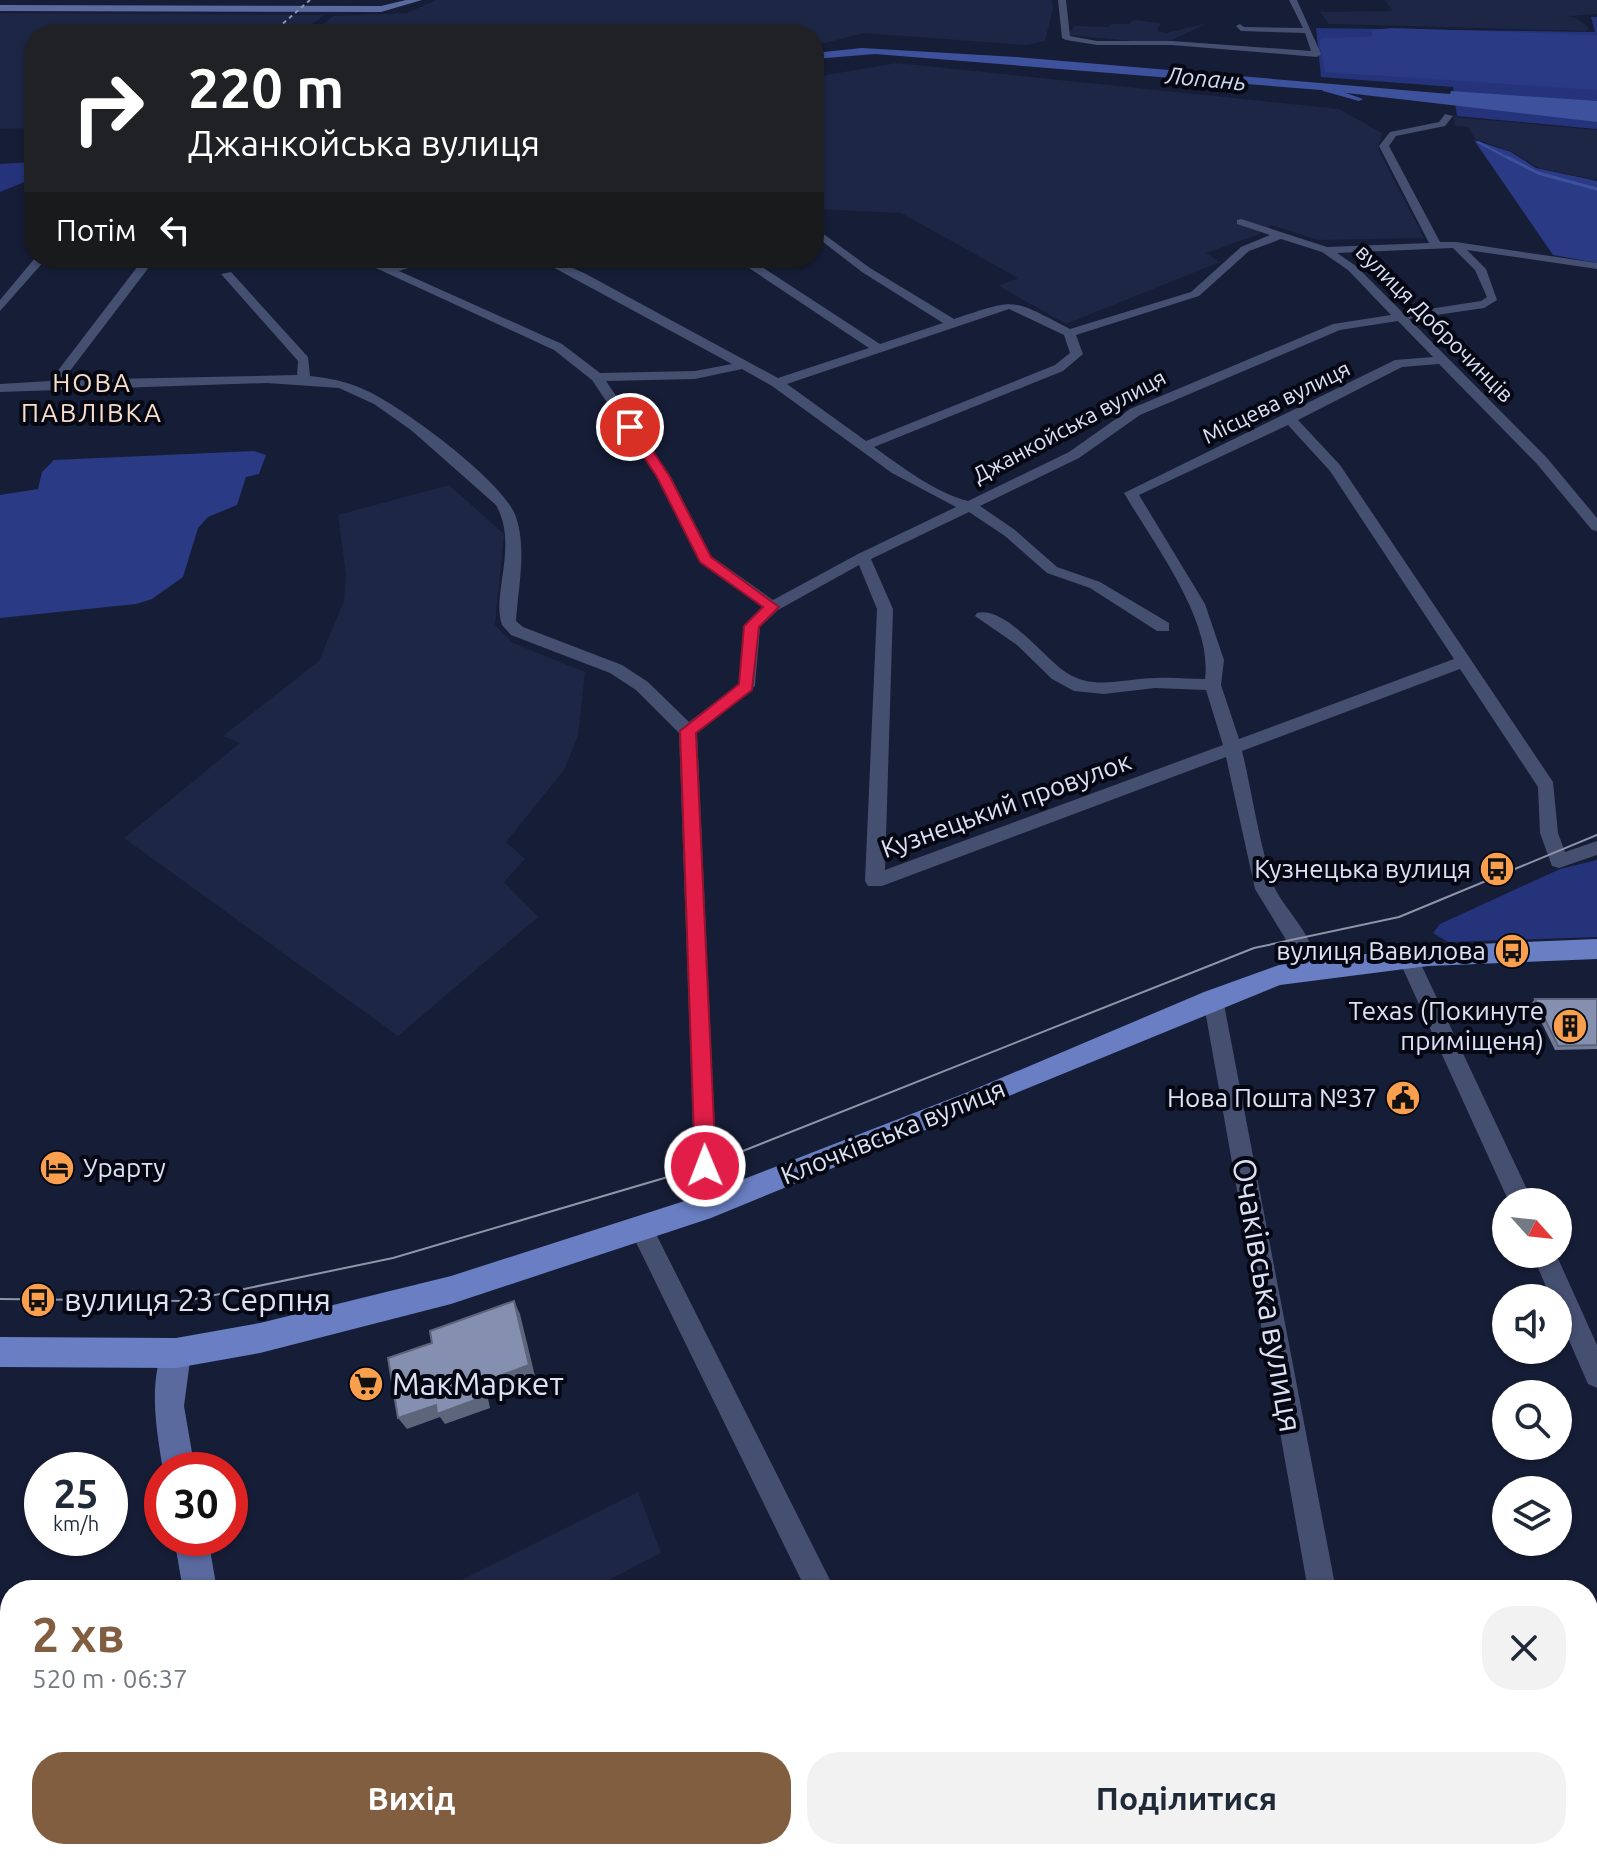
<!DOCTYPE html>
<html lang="uk">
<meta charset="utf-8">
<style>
body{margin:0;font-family:Ubuntu,sans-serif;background:#f2f2f3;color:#1f2937;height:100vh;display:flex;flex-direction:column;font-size:30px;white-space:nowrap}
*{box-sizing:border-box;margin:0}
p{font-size:26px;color:#747a83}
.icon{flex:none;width:44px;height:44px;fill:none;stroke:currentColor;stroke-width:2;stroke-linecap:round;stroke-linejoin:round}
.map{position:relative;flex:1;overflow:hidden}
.sheet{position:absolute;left:0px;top:1580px;width:1598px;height:280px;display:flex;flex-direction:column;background:#fff;border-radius:32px 32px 0 0;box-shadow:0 2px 6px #0004}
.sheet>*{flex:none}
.guide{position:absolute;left:24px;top:24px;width:800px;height:244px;border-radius:32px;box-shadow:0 2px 6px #0004;background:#202124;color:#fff;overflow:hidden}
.needle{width:52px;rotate:117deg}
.controls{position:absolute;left:1492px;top:1188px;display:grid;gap:16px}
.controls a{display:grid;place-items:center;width:80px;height:80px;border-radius:50%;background:#fff;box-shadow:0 2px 6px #0004;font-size:40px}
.speed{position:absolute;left:24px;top:1452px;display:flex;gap:16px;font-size:40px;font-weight:700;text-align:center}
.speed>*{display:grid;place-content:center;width:104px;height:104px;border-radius:50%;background:#fff;box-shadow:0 2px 6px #0004;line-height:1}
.speed small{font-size:20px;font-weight:400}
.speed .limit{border:12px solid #d22;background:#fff;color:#111}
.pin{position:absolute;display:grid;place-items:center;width:68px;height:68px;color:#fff;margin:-34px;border:4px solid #fff;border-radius:50%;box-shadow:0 2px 8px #0007}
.me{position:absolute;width:88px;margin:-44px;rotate:359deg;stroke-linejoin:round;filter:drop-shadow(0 0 6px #0008)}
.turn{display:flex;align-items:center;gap:28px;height:168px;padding:0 32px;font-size:36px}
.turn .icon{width:104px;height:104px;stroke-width:2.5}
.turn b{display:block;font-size:56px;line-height:68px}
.then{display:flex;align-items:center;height:76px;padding:0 32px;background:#0003;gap:16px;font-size:30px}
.round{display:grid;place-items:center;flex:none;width:84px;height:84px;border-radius:32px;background:#f2f2f3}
.summary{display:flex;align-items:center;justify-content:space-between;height:136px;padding:0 32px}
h1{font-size:48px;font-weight:700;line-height:60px;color:#825e41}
.cta{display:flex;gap:16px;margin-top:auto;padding:16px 32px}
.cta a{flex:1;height:92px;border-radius:32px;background:#825e41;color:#fff;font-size:32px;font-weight:700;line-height:92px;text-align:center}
.cta a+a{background:#f2f2f3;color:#1f2937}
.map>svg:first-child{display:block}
.built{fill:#1d2645}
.green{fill:#25347a}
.forest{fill:#2a3a84}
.water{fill:#3d519d}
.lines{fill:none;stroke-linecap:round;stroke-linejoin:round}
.stream-far1{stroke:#3d519d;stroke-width:2}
.stream{stroke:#3d519d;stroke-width:3}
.canal{fill:#3d519d;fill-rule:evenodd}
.street{fill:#454f70;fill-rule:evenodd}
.secondary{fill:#5a6a9f;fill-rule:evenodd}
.primary{fill:#6a7fc3;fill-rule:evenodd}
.tram{stroke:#8e95a9;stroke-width:2}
.rail{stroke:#8e95a9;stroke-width:2;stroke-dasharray:4 4;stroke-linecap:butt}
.wall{fill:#727c97}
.shaded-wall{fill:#5d657b}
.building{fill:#8590b0;stroke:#5d657b;stroke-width:2}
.route{fill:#e11d48;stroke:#92132f;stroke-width:2}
.labels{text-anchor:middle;stroke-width:8;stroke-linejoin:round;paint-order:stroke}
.far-street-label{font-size:22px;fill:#dce2f4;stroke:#050813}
.far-water-label{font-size:24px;font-style:italic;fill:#d1d9ee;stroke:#050813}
.far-quarter-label{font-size:26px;letter-spacing:2px;fill:#f9deca;stroke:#050813}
.street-label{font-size:26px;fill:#dce2f4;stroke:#050813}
.poi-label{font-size:26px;fill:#dce2f4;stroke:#050813;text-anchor:end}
.near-street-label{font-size:32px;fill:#dce2f4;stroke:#050813}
.near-poi-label{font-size:32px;fill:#dce2f4;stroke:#050813;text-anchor:start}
</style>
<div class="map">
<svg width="1597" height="1860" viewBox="0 0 1597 1860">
<rect width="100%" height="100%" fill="#161d36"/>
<path class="built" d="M436 0H1052L1053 9 1045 41 1026 45 863 33 814 46V34H311L333 16 407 13Z
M1384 0H1597V14L1568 16 1578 19 1589 28 1586 31 1329 24 1320 12 1393 11Z
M0 13 325 15 297 34H34V128L0 129Z
M1133 20 1161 23 1157 31 1166 33 1208 23 1172 40 1154 43 1068 35 1074 26 1109 27 1111 24H1129Z
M897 63 1339 109 1382 133 1378 149 1424 238 1318 240 1271 225 1257 235 1206 253 1220 262 1066 324 999 286 1018 278 901 213 814 209V77Z
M1453 117 1597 130V180L1539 168 1513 152 1475 139 1468 127 1455 126Z
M449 485 504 534 495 625 513 643 585 672 578 736 564 770 506 842 525 859 504 882 538 917 398 1036 124 838 240 743 223 736 319 661 344 601 346 574 338 515Z
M638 1492 661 1553 589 1590H441Z"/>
<path class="green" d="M1591 17H1597V129L1457 116 1453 87 1321 77 1316 28 1595 32Z
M34 162V178L0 192V164Z
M1597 860V937L1448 942 1433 933 1440 924 1560 869Z"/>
<path class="forest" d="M1391 28 1597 35V90L1325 72 1319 41 1322 38 1367 37 1372 36V30Z
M1474 140 1511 152 1536 168 1597 181V263L1553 255Z
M254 451 266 455 259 474 246 477 237 505 208 517 198 528 183 577 152 599 136 604 0 618V495L38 489 42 472 54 460Z"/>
<path class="water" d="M862 48 1016 57 1450 94 1451 91 1597 101V122L1321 90 875 54 814 59V53Z"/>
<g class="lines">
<path class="stream-far1" d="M1478 142 1510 159"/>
<path class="stream" d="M1507 157 1538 173 1597 189"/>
<path class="canal" d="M1323 87H1329L1363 99 1359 101 1323 91Z"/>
<path class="street" d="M1058 0H1066L1070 36 1097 41H1172L1311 51 1305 33 1241 31 1236 26 1240 24 1244 27 1303 28 1289 0H1297L1321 54 1317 57 1172 45H1097L1066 40 1062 38Z
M1445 114 1453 116 1445 126 1396 136 1389 146 1440 242H1456L1597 263V269L1467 250 1486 269 1497 300 1484 308 1409 319 1547 458 1597 518V531L1592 530 1537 464 1439 364 1402 367 1298 420 1340 465 1553 782 1558 833 1565 852 1597 841V855L1559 868 1552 866 1540 833 1538 787 1460 669 1242 751C1252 791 1260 849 1274 886 1284 912 1327 944 1310 976H1296L1291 948 1255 889 1226 757 882 886H868L865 881 877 609 859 565 778 610 760 627 755 686 697 733 716 1155 713 1209 709 1217 701 1220 693 1217 689 1209 694 1155 679 733 636 690 610 673 511 635 502 625C491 594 519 546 496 505L411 430 374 404 339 388 267 383 0 392V384L50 381 144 258H156L63 380 297 375 298 361 221 274 231 272 308 357 310 376C328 378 346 381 363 389 399 404 505 482 516 517 527 550 518 588 516 621L523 627 622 665 648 682 689 722 739 684 744 626 762 607 700 562 657 477 592 380 554 350 354 258C368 258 374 263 387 266 398 268 424 258 440 258L399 271 562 344 600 373 695 371 732 364 536 258H551L586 274 778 378 869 348 734 258H748L880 344 943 323 862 272 814 235V227L870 268 954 319C1018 298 1010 298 1070 329L1191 292 1241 247 1270 235 1237 224V220L1241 219 1327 247 1429 243 1379 146 1390 132 1439 122ZM1281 239 1322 252 1348 270 1391 315 1333 324 1130 409 1069 452 968 501C934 492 902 467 874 447L1063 371 1083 354 1076 335 1199 296 1249 251ZM1453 248 1475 270 1487 297 1481 301 1403 313 1356 266 1337 253ZM1009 309 1064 335 1070 353 1055 365 866 441 787 384ZM1398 321 1433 357 1395 360 1124 493C1153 543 1213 620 1205 679 1189 679 1172 677 1156 678 1125 678 1095 691 1067 673 1045 659 1006 606 977 613L975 616 1017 645 1052 679 1074 691 1104 694 1155 688 1206 690 1223 745 885 870 893 609 871 559 969 512 1005 536 1047 573 1090 588 1157 631H1169V623L1100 582 1057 567 1015 530 980 506 1079 458 1140 415 1340 330ZM742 369 772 386 892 473 956 507 858 554 773 600 711 556 671 477 606 381 695 379ZM1288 425 1330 471 1454 659 1239 739 1221 685 1224 660 1205 604 1139 495Z
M35 258H47L0 311V300Z
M1408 950 1415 952 1418 958 1533 1202H1509L1398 958 1401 952Z
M1213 991 1220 993 1223 999 1336 1590H1308L1203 999 1206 993Z
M642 1219 650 1222 835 1590H806L630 1230 634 1222Z
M1532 1254H1556L1597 1345V1388L1588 1384 1558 1315V1298H1551Z
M934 1850H967L971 1860H938Z
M1353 1850H1385L1387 1860H1355Z"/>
<path class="secondary" d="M406 0H422L381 12 0 11V5L381 6Z
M176 1338 187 1342 191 1353 184 1406 195 1470H163C156 1427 148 1384 165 1342Z
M174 1538H208L217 1590H183Z
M225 1850H263L264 1860H226Z"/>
<path class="primary" d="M1597 939V959L1428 966 1280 985 711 1218 451 1304 260 1353 176 1368 0 1367V1337L176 1338 260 1323 451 1276 700 1196 968 1092 1204 992 1279 965 1428 946Z"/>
<path class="tram" d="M0 1299 186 1301 393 1258 705 1166 1254 948 1399 917 1597 835"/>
<path class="rail" d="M271 34 310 0"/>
</g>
<path class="wall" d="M1535 999H1597V1049L1555 1050 1532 1003Z"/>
<path class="shaded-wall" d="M514 1301 520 1314 535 1376 487 1394 490 1408 445 1424 440 1417 407 1429 398 1418Z"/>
<path class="building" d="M1535 999H1597V1045L1558 1046Z
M514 1301 529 1365 480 1383 483 1397 437 1414 436 1405 398 1418 388 1358 432 1343 430 1331Z"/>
<path class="route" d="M630 423 635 424 670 477 711 557 779 607 759 627 752 690 696 733 716 1166 713 1173 705 1175 698 1173 695 1166 680 731 739 684 744 626 763 607 700 562 657 477 624 427Z"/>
<defs>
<g id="bus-disc" transform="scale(1.8)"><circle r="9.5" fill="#fa9f4e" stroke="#050813"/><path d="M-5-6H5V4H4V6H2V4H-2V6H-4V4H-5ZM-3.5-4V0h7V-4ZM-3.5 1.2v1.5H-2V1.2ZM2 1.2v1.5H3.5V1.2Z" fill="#111"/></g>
<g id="building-disc" transform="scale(1.8)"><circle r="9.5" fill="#fa9f4e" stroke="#050813"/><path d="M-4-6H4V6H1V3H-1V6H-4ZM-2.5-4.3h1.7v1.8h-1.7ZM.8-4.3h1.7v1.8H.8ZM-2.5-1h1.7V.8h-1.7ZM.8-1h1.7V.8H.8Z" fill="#111"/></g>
<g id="civic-disc" transform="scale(1.8)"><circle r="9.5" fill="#fa9f4e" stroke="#050813"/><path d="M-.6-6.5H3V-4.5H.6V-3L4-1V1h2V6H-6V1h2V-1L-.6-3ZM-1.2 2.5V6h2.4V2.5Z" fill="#111"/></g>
<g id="hotel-disc" transform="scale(1.8)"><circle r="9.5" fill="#fa9f4e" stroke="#050813"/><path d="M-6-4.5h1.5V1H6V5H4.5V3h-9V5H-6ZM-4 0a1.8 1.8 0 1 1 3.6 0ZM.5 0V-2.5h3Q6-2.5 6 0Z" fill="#111"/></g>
<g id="supermarket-disc" transform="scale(1.8)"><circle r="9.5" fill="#fa9f4e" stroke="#050813"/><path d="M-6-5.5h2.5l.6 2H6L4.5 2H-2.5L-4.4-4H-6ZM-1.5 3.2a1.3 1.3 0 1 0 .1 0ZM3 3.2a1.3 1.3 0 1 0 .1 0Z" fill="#111"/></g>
</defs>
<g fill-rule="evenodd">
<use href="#bus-disc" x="1497" y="869"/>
<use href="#bus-disc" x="1512" y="951"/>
<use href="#building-disc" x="1570" y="1026"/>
<use href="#civic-disc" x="1403" y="1098"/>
<use href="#hotel-disc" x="57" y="1168"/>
<use href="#bus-disc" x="38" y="1300"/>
<use href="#supermarket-disc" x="366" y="1384"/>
</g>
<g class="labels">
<g class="far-street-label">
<text transform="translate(1435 323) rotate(45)" y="8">вулиця Доброчинців</text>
<text transform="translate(1276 402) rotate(-26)" y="8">Місцева вулиця</text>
<text transform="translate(1069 426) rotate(-28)" y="8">Джанкойська вулиця</text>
</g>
<g class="far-water-label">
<text transform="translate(1206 79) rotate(5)" y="8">Лопань</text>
</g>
<g class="far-quarter-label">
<text x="92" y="392">НОВА<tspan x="92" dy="30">ПАВЛІВКА</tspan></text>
</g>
<g class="street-label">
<text transform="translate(1006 805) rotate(-20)" y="9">Кузнецький провулок</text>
<text transform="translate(893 1132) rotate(-22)" y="9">Клочківська вулиця</text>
</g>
<g class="poi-label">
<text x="1471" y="878">Кузнецька вулиця</text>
<text x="1486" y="960">вулиця Вавилова</text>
<text x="1544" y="1020">Texas (Покинуте<tspan x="1544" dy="30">приміщеня)</tspan></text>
<text x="1377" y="1107">Нова Пошта №37</text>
<text x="83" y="1177" text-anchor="start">Урарту</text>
</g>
<g class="near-street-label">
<text transform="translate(1267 1295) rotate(80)" y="11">Очаківська вулиця</text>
</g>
<g class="near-poi-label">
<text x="64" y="1311">вулиця 23 Серпня</text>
<text x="392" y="1395">МакМаркет</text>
</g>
</g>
</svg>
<div class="controls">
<a><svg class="needle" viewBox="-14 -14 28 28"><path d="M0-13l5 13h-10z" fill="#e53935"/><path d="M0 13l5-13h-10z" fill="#747a83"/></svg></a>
<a><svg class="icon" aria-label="sound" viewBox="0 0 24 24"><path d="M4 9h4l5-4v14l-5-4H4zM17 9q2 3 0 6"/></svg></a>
<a><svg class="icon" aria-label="search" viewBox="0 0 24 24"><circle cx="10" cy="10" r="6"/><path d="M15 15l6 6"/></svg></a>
<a><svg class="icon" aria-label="layers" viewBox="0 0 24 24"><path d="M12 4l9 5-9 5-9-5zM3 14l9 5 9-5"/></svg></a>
</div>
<div class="speed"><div>25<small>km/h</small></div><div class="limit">30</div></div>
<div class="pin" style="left:630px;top:427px;background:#d93025"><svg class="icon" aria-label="arrive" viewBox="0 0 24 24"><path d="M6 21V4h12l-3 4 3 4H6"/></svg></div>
<svg class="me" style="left:705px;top:1166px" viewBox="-20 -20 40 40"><circle r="17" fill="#e11d48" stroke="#fff" stroke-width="3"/><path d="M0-11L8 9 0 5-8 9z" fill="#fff"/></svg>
<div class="guide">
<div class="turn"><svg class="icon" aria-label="right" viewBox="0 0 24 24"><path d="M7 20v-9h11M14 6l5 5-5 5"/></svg><div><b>220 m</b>Джанкойська вулиця</div></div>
<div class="then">Потім<svg class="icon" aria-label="left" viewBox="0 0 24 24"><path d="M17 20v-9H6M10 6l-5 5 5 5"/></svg></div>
</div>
<section class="sheet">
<div class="summary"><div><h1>2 хв</h1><p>520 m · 06:37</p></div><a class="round"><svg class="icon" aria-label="close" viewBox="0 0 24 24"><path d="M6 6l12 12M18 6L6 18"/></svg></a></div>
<div class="cta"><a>Вихід</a><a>Поділитися</a></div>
</section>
</div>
